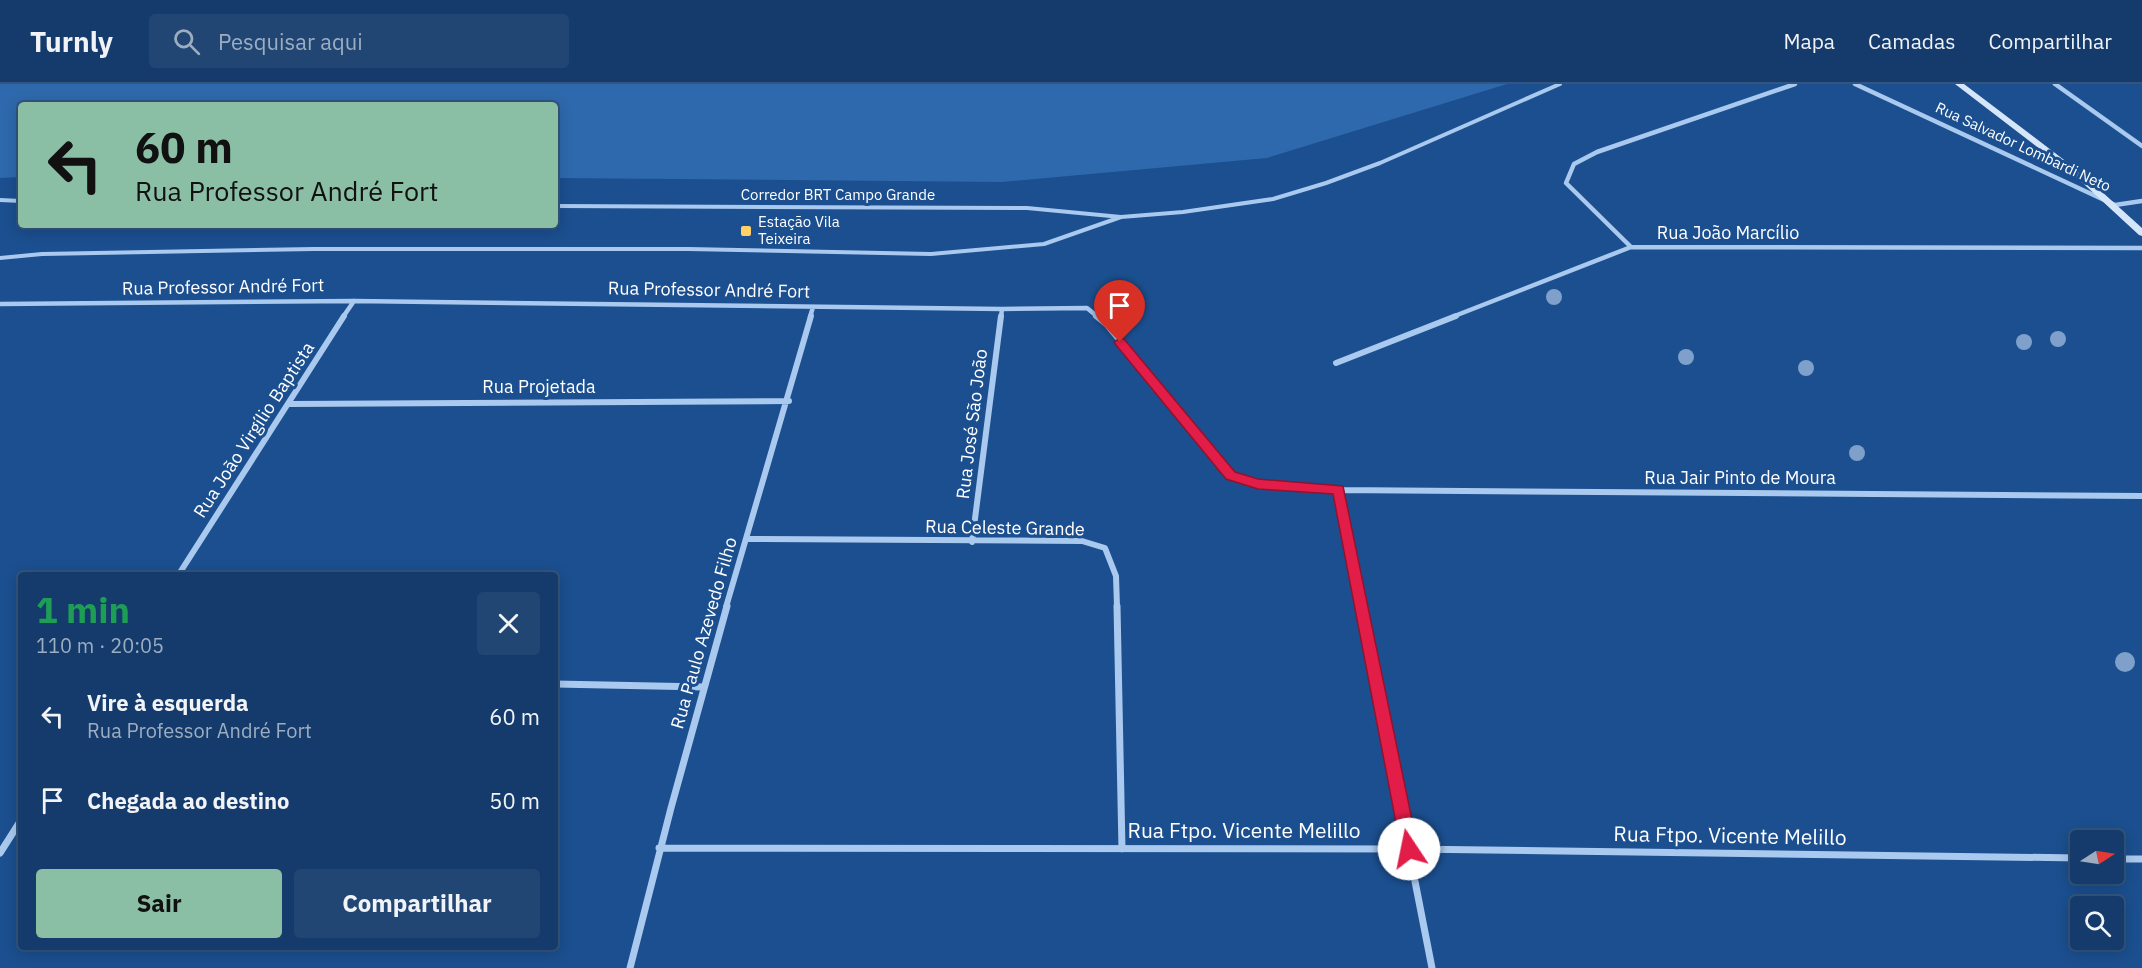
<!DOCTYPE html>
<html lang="pt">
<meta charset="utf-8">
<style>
body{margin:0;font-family:"IBM Plex Sans",sans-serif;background:#214673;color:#f1f3f6;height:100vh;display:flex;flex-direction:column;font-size:22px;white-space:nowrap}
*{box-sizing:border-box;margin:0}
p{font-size:20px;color:#9dadc1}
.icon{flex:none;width:33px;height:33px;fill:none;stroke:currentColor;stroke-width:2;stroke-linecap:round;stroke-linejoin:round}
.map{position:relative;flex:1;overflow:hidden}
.drawer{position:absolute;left:18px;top:488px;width:540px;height:378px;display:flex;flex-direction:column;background:#143b6b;border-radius:6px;box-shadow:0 3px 15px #0003,0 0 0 2px #33557e}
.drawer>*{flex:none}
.guide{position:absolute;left:18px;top:18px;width:540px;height:126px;border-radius:6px;box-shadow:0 3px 15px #0003,0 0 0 2px #33557e;background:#8abfa5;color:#111;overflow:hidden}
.needle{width:39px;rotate:78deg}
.buttons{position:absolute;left:2070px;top:746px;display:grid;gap:12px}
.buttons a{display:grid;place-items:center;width:54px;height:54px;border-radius:6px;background:#143b6b;box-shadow:0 3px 15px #0003,0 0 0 2px #33557e;font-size:30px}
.pin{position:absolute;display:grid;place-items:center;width:51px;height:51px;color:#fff;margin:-62px -26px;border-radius:50% 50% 50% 0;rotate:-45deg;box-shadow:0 0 6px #0007}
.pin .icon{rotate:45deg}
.me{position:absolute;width:66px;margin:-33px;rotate:349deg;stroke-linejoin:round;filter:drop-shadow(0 0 4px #0008)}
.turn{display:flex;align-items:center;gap:21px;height:126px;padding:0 18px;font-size:27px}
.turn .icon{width:78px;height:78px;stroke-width:2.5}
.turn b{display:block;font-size:42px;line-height:51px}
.round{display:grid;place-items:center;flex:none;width:63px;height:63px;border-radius:6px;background:#214673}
.headline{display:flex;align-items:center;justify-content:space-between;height:102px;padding:0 18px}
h1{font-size:36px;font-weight:800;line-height:45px;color:#1e9e55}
.action{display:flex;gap:12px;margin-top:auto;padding:12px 18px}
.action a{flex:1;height:69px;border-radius:6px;background:#8abfa5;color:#111;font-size:24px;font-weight:800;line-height:69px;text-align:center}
.action a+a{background:#214673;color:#f1f3f6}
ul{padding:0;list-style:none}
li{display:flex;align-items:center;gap:18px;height:84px;padding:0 18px}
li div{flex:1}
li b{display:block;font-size:22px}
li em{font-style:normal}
header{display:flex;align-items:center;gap:36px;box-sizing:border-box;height:84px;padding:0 30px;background:#143b6b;border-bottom:2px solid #33557e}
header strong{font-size:28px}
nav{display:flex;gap:33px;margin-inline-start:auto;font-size:21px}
.search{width:420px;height:54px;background:#214673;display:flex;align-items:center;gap:15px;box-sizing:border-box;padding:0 21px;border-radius:6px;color:#9dadc1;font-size:22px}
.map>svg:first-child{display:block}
.green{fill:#2e69ad}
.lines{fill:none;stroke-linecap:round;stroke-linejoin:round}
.service{stroke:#a9c9ee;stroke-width:4}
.minor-far2{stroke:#a9c9ee;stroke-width:4.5}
.minor-far1{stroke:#a9c9ee;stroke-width:6}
.minor{stroke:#a9c9ee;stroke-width:7}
.secondary{fill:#d6e6fa;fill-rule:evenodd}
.tree{fill:#7ea0ca}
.route{fill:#e11d48;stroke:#92132f;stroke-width:1.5}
.poi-dot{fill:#ffd166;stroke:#1b4f8f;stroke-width:2}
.labels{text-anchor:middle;stroke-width:6;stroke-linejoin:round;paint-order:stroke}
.far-street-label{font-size:15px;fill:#fff;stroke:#1b4f8f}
.far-poi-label{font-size:15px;fill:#fff;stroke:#1b4f8f;text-anchor:start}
.street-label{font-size:18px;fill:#fff;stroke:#1b4f8f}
.near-street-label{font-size:21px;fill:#fff;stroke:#1b4f8f}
</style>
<header>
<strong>Turnly</strong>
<div class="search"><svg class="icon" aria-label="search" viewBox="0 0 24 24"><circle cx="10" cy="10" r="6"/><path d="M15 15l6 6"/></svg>Pesquisar aqui</div>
<nav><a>Mapa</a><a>Camadas</a><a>Compartilhar</a></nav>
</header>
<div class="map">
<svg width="2142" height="884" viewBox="0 0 2142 884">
<rect width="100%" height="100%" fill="#1b4f8f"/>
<path class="green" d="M0 0H1507L1267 74 1002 98 555 94V21H21V93L0 94Z"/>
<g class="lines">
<path class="service" d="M0 116 21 117
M555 122 1027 124 1121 133 1183 128 1273 115 1326 99 1380 79 1560 0
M0 174 42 170 314 165H688L931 170 1044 160 1121 133"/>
<path class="minor-far2" d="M1855 0 2115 121 2142 117
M2055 0 2142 62
M1631 163 1566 99 1574 80 1597 68 1795 0
M0 220 354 217 1002 225 1087 224 1098 233
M343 233 354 217
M810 233 813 223
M1001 233 1002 225
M1452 233 1631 163 2142 164"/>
<path class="minor-far1" d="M1096 232 1107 241 1231 391 1258 400 1338 406 2142 412
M1336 279 1456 232
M290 320 789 317
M1338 406 1361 523
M746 455 1082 457 1105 464 1116 492 1117 523
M972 458 1001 232
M179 490 344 232
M726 523 811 232"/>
<path class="minor" d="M1117 522 1122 765
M1361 522 1432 884
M555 600 704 603
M659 764 1409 765 2080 774
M0 769 21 736
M2114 775H2142
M630 884 671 724 727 522"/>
<path class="secondary" d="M1955 0H1964L2080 88 2142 144V152L2139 151 2074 91Z"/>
</g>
<g class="tree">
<circle cx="1554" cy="213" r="8"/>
<circle cx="2058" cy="255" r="8"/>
<circle cx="2024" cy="258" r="8"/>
<circle cx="1686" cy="273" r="8"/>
<circle cx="1806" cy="284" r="8"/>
<circle cx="1857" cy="369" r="8"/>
<circle cx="2125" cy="578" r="10"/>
</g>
<path class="route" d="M1120 254 1124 255 1235 388 1258 395 1343 402 1418 765 1415 771 1409 773 1403 771 1401 765 1333 410 1258 405 1226 395 1116 261 1114 258Z"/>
<rect class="poi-dot" x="740" y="141" width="12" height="12" rx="3"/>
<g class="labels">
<g class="far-street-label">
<text transform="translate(2023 63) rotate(25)" y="5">Rua Salvador Lombardi Neto</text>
<text x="838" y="116">Corredor BRT Campo Grande</text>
</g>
<g class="far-poi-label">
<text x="758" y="143">Estação Vila<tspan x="758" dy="17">Teixeira</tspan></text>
</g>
<g class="street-label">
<text x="1728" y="155">Rua João Marcílio</text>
<text transform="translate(223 203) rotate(-1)" y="6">Rua Professor André Fort</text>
<text transform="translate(709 206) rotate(1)" y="6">Rua Professor André Fort</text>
<text x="539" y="309">Rua Projetada</text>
<text transform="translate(972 340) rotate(-83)" y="6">Rua José São João</text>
<text transform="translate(254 346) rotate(-57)" y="6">Rua João Virgílio Baptista</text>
<text x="1740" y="400">Rua Jair Pinto de Moura</text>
<text transform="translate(1005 444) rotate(1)" y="6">Rua Celeste Grande</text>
<text transform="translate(704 549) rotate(-74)" y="6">Rua Paulo Azevedo Filho</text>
</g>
<g class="near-street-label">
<text x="1244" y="754">Rua Ftpo. Vicente Melillo</text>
<text transform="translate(1730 752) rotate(1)" y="7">Rua Ftpo. Vicente Melillo</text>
</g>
</g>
</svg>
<div class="buttons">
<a><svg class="needle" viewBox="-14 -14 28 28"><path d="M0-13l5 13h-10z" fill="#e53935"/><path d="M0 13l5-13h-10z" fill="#9dadc1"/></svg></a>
<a><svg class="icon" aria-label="search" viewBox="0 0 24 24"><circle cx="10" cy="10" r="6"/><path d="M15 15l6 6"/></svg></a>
</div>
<div class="pin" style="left:1120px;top:258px;background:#d93025"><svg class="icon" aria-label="arrive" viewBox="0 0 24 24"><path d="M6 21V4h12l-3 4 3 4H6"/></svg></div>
<svg class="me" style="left:1409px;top:765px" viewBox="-20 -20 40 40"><circle r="19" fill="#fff"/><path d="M0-13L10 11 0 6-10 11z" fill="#e11d48"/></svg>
<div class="guide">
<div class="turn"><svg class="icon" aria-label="left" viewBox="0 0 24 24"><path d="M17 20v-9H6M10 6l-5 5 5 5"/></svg><div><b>60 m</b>Rua Professor André Fort</div></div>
</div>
<section class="drawer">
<div class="headline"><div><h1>1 min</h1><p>110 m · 20:05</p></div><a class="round"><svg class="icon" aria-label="close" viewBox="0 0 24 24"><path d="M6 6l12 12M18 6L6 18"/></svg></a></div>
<ul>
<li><svg class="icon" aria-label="left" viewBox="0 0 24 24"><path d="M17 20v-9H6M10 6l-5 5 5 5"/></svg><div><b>Vire à esquerda</b><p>Rua Professor André Fort</p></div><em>60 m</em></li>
<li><svg class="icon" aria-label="arrive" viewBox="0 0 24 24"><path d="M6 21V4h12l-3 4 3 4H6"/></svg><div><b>Chegada ao destino</b></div><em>50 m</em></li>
</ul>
<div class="action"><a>Sair</a><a>Compartilhar</a></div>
</section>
</div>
